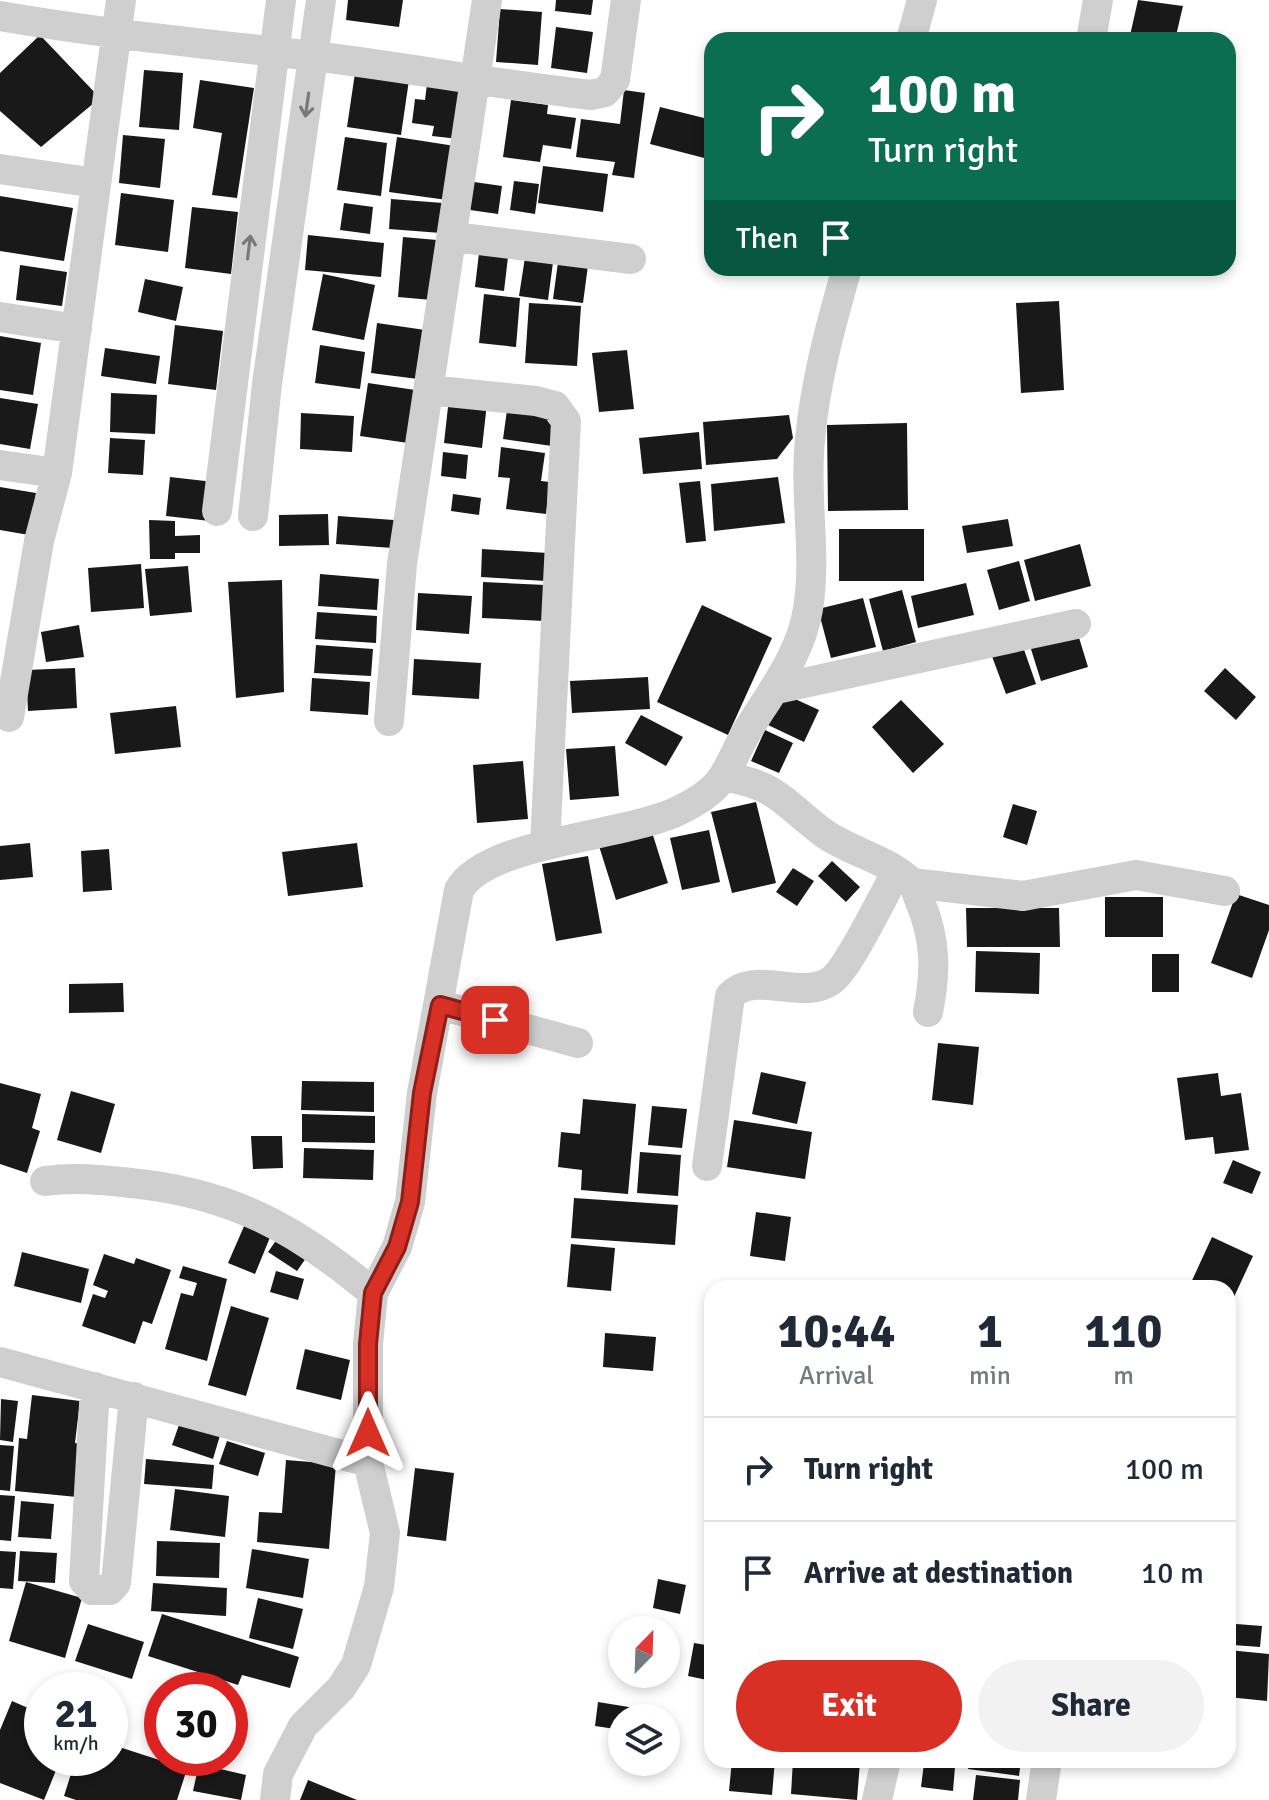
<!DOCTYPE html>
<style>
body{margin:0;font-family:Signika,sans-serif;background:#f2f2f3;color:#1f2937;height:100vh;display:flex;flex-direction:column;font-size:30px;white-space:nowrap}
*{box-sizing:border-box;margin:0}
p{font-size:26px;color:#747a83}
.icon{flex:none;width:44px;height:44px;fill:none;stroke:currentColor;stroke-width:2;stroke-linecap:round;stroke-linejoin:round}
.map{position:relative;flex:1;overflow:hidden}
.drawer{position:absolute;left:704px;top:1280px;width:532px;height:488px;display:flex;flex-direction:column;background:#fff;border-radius:24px;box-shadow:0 4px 12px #0003}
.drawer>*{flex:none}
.top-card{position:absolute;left:704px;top:32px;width:532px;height:244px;border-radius:24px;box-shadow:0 4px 12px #0003;background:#0b6e4f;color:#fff;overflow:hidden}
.needle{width:52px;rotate:23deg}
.fabs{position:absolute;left:608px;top:1616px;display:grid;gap:16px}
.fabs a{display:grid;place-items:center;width:72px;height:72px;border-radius:50%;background:#fff;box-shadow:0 4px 12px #0003;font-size:40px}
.speed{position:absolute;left:24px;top:1672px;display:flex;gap:16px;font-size:40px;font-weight:700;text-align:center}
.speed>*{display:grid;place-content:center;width:104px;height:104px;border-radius:50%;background:#fff;box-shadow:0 4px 12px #0003;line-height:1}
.speed small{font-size:20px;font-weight:400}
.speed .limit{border:12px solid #d22;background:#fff;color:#111}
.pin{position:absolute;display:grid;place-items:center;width:68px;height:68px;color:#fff;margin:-34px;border-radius:16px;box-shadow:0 4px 12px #0006}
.me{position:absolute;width:88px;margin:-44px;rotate:0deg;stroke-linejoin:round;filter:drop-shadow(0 0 6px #0008)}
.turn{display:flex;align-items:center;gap:28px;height:168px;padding:0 32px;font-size:36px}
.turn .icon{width:104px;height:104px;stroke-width:2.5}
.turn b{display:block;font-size:56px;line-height:68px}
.then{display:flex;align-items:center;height:76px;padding:0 32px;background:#0003;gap:16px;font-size:30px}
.eta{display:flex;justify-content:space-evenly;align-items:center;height:136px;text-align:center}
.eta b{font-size:48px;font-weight:800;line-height:56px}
.action{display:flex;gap:16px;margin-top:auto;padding:16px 32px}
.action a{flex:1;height:92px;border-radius:48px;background:#d93025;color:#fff;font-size:32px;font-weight:800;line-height:92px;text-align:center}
.action a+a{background:#f2f2f3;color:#1f2937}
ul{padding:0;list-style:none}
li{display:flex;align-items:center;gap:24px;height:104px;padding:0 32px;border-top:2px solid #e0e1e3}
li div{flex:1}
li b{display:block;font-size:30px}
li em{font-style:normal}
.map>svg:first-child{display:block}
.building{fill:#191919}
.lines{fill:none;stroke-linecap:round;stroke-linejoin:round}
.minor{stroke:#cfcfcf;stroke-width:30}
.oneway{stroke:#797979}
.route-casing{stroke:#8d1f18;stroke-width:20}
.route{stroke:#d93025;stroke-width:14}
</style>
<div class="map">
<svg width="1269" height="1800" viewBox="0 0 1269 1800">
<rect width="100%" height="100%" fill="#fff"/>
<path class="building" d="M348 0H403L399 27 346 20Z
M556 0H593L591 15 555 11Z
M1138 0 1183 6 1175 40H1129Z
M500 9 542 12 538 65 496 62Z
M556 27 593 32 587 73 551 68Z
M40 35 100 98 41 147 0 111V73Z
M144 70 183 73 179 130 139 127Z
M355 73 409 80 401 135 347 127Z
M200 80 254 88 237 198 212 195 222 133 193 128Z
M427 84 465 90 459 139 432 136 434 126 412 123 415 99 425 100Z
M624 90 645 93 634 178 612 175 615 162 576 157 581 119 620 124Z
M511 100 548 105 547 114 576 118 571 149 543 145 540 162 503 157Z
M660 107 712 120V160L650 144Z
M123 135 165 139 160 188 119 183Z
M345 137 387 143 381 196 337 190Z
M397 137 455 146 447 200 389 192Z
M543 166 608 174 603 212 538 203Z
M514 181 539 184 535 214 510 210Z
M474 182 502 186 498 214 470 210Z
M121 193 174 200 168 252 115 245Z
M0 196 73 208 64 261 0 251Z
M391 199 443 203 441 233 389 229Z
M344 203 373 207 370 234 340 230Z
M192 207 238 212 231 274 185 268Z
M308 235 384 243 381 277 305 270Z
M403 237 437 240 432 300 398 297Z
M526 251 554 255 548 300 519 296Z
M479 253 508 257 504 291 475 287Z
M559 255 589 258 583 303 553 299Z
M20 265 67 272 62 306 16 300Z
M1019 268H1055L1053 276Z
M323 274 375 285 364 340 312 330Z
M145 279 183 287 176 321 138 312Z
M484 294 520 298 516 347 479 343Z
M1059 301 1064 390 1021 393 1016 303Z
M529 303 581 306 577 366 525 363Z
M377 323 432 331 426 380 371 373Z
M175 325 223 331 216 390 168 384Z
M0 336 41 343 33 395 0 390Z
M320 345 365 352 360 389 315 383Z
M105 348 160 356 156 384 101 376Z
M627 350 634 409 599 412 592 353Z
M368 383 422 391 415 444 360 436Z
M111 393 157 395 155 434 110 432Z
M0 398 38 404 30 449 0 444Z
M449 398 487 403 482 448 444 443Z
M507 410 556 416 552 446 503 439Z
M301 413 354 416 352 452 300 449Z
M789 415 793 438 777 459 706 465 703 422Z
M907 423 908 510 828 511 827 425Z
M699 432 702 469 643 474 639 438Z
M110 438 145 440 143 475 108 473Z
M501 447 545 453 541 481 550 482 546 514 506 509 510 478 498 477Z
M443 452 468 455 466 479 441 476Z
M170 477 214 482 210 521 166 516Z
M778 477 785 523 714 531 711 484Z
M700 481 706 541 686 543 679 483Z
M0 487 36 493 29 535 0 530Z
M453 494 481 498 479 515 451 511Z
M328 514 329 545 279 546V515Z
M338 516 394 520 393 548 336 544Z
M1008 519 1013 546 967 553 962 526Z
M149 520 175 521V536L200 535V553H175V559H150Z
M839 529H924V581H839Z
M1080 544 1091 586 1035 601 1024 560Z
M482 549 548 553 546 581 481 577Z
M1019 561 1030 601 999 610 987 570Z
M141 564 144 608 91 612 88 568Z
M188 566 192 612 150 616 145 569Z
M320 574 379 579 377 610 318 606Z
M282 580 284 692 236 698 228 582Z
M483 582 545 585 544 621 482 618Z
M966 583 974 615 918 628 911 596Z
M902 590 916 642 883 651 869 599Z
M418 593 472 596 469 634 416 630Z
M863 598 876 647 831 658 818 609Z
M702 605 772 638 728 735 657 702Z
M317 612 377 616 376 643 315 639Z
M79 625 84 657 46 662 41 632Z
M1077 631 1088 667 1041 681 1030 646Z
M1021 641 1036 684 1006 694 990 651Z
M316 645 373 649 371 676 314 673Z
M414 659 481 663 479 699 412 695Z
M75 668 77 708 28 711 26 670Z
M1225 668 1256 697 1236 720 1204 691Z
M648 677 650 709 572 713 570 681Z
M312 678 370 682 368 715 310 711Z
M782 693 819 710 804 742 768 725Z
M901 700 944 744 913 773 872 727Z
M176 706 181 747 115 754 110 713Z
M641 715 683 737 666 766 625 743Z
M765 730 793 743 779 773 751 761Z
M615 746 619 796 570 800 566 749Z
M523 761 528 819 477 823 473 765Z
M756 802 776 883 732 893 711 812Z
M1013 804 1037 811 1027 845 1003 837Z
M651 829 668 883 616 900 599 846Z
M709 830 720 882 682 890 670 838Z
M30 843 33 877 0 880V846Z
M357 843 363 887 288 896 282 852Z
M109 849 112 890 83 892 81 851Z
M588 856 602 933 556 941 542 864Z
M832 861 860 887 846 902 818 876Z
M793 868 814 881 797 906 776 892Z
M1236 894 1269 905V930L1252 978 1211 963Z
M1105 897H1163V937H1105Z
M966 908H1059L1060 947H967Z
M976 951 1040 953 1039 994 975 992Z
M1152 954H1179V992H1152Z
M123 983 124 1012 69 1013V984Z
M938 1043 979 1047 973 1105 932 1100Z
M761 1072 806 1082 797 1124 752 1114Z
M1218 1073 1221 1096 1241 1093 1249 1150 1215 1154 1213 1137 1185 1140 1177 1078Z
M302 1081 374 1082V1112L301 1110Z
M0 1083 41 1094 32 1128 40 1131 27 1173 0 1164Z
M71 1091 115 1104 101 1153 57 1140Z
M583 1099 636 1104 628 1194 581 1190 582 1170 558 1167 561 1132 580 1134Z
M652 1106 687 1109 682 1148 648 1145Z
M302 1114 375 1116V1143L302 1142Z
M734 1120 812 1132 805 1179 727 1167Z
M251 1136H282L283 1168 253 1169Z
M304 1148 374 1150 373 1180 303 1178Z
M640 1152 681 1155 678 1196 637 1193Z
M1233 1160 1261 1172 1252 1194 1223 1183Z
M574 1198 678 1205 675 1245 571 1238Z
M756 1212 791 1217 785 1261 750 1256Z
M245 1224 271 1235 255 1274 228 1263Z
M282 1232 311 1251 297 1271 268 1252Z
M1212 1237 1253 1256 1228 1310V1288L1189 1287Z
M571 1244 615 1248 611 1291 567 1287Z
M22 1252 89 1269 81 1303 14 1286Z
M104 1254 134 1264 136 1258 171 1270 152 1324 143 1321 135 1344 82 1326 93 1294 105 1298 108 1291 93 1285Z
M183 1266 227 1279 207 1361 165 1349 181 1293 193 1296 197 1283 179 1278Z
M276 1271 304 1279 298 1300 270 1292Z
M231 1306 269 1318 246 1396 208 1385Z
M605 1333 656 1337 653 1371 603 1367Z
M305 1349 350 1360 341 1400 296 1389Z
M32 1395 80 1401 75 1443 82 1444 77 1497 15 1491 19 1438 27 1439Z
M1 1399 18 1401 13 1442 0 1440Z
M181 1419 221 1432 213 1459 172 1445Z
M227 1441 265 1453 258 1476 219 1464Z
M0 1445 14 1446 10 1491 0 1490Z
M146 1459 214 1465 212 1489 144 1484Z
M286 1460 336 1464 329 1549 257 1542 259 1512 282 1513Z
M415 1468 454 1473 446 1541 407 1536Z
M175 1489 229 1496 225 1537 170 1530Z
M0 1495 15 1496 11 1541 0 1540Z
M21 1501 54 1504 51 1539 18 1537Z
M157 1541 220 1543 219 1578 156 1576Z
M252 1549 309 1559 303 1598 246 1588Z
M0 1551 16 1552 13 1589 0 1588Z
M20 1551 57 1553 55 1583 18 1581Z
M658 1579 686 1585 680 1614 653 1608Z
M26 1582 82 1598 65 1658 9 1641Z
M153 1583 227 1588 226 1616 151 1611Z
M258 1598 303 1609 293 1649 249 1638Z
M162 1614 299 1657 290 1688 242 1675 238 1685 148 1656Z
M88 1624 144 1642 132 1679 75 1661Z
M1236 1624 1262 1626 1260 1647 1233 1645Z
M694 1643 712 1646V1681L688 1676Z
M1228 1650 1269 1654 1267 1701 1228 1697Z
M12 1701 42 1714V1758H61L44 1800 0 1783V1730Z
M598 1702 641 1709 639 1718H622V1730L595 1726Z
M230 1718 241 1719 234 1760H230Z
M110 1744 187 1769 177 1800H76L64 1796 76 1758H110Z
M732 1760H775L772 1795 729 1791Z
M793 1760 860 1762 857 1800 791 1794Z
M969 1760H1021L1019 1776 968 1769Z
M924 1763 955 1767 953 1791 921 1787Z
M199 1764 246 1775 241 1800 193 1791Z
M976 1775 1020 1780 1018 1800H973Z
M308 1780 357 1800H300Z"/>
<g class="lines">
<path class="minor" d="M0 16C104 34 208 44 313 56 406 67 498 85 591 95L605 92 615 80 626 0
M911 40 922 0
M1091 40 1098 0
M0 169 96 183
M454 237 631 259
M0 317 77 329
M429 390 536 401 555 406 566 421 545 845
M0 465 57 473
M217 511 281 0
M253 516 267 384 321 0
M776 689 1076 624
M9 717 39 541 57 473 121 0
M389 721 402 564 487 0
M727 777C780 786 785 805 825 834 851 852 887 859 911 882 916 887 918 898 921 904 936 941 936 973 928 1012
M912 883 1023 896 1136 875 1225 891
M440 1005 578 1043
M707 1166 730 996C754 969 803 1002 832 980 850 966 882 897 896 873
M45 1181C75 1177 102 1180 131 1183 232 1193 297 1229 373 1293
M0 1362 368 1462
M95 1387 84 1581 92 1590H110L116 1583 134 1397
M275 1800 278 1774 303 1726 341 1688 356 1665 379 1587 385 1533 368 1462V1344L373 1293 397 1247 410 1202 422 1093 459 890C487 840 630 837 682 809 730 785 725 768 749 728 772 691 801 654 808 609 817 553 804 496 810 440 815 382 831 324 847 268
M877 1800 886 1760
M1041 1800 1047 1760"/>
</g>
<defs><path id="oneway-shaft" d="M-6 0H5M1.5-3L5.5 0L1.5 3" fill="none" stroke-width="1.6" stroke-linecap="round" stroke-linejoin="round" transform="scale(2)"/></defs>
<g class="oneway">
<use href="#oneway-shaft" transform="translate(307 105) rotate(98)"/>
<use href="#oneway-shaft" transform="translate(249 247) rotate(-83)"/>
</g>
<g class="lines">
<g class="route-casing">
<path id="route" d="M368 1433V1344L373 1293 397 1247 410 1202 422 1093 440 1005 495 1020"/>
</g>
<use href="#route" class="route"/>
</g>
</svg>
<div class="fabs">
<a><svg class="needle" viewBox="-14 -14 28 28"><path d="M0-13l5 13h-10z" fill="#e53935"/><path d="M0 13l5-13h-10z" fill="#747a83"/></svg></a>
<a><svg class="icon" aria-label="layers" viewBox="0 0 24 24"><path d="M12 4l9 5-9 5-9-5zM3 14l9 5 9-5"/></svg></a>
</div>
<div class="speed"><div>21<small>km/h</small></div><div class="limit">30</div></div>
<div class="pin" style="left:495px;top:1020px;background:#d93025"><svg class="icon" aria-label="arrive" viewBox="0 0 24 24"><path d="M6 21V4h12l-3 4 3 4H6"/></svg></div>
<svg class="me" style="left:368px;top:1433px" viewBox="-20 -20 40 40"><path d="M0-17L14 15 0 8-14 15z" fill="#d93025" stroke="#fff" stroke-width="4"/></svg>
<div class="top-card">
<div class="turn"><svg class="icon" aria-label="right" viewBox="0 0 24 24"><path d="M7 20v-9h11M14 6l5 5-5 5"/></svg><div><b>100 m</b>Turn right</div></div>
<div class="then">Then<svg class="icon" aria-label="arrive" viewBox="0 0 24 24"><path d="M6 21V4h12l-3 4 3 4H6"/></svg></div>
</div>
<section class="drawer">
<div class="eta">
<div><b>10:44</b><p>Arrival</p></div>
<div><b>1</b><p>min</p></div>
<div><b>110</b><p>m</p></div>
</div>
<ul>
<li><svg class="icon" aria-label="right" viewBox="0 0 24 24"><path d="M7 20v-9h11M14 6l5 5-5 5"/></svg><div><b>Turn right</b></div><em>100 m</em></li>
<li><svg class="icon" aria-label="arrive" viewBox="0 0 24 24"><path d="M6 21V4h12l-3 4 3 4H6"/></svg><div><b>Arrive at destination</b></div><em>10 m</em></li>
</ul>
<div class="action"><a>Exit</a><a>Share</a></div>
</section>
</div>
